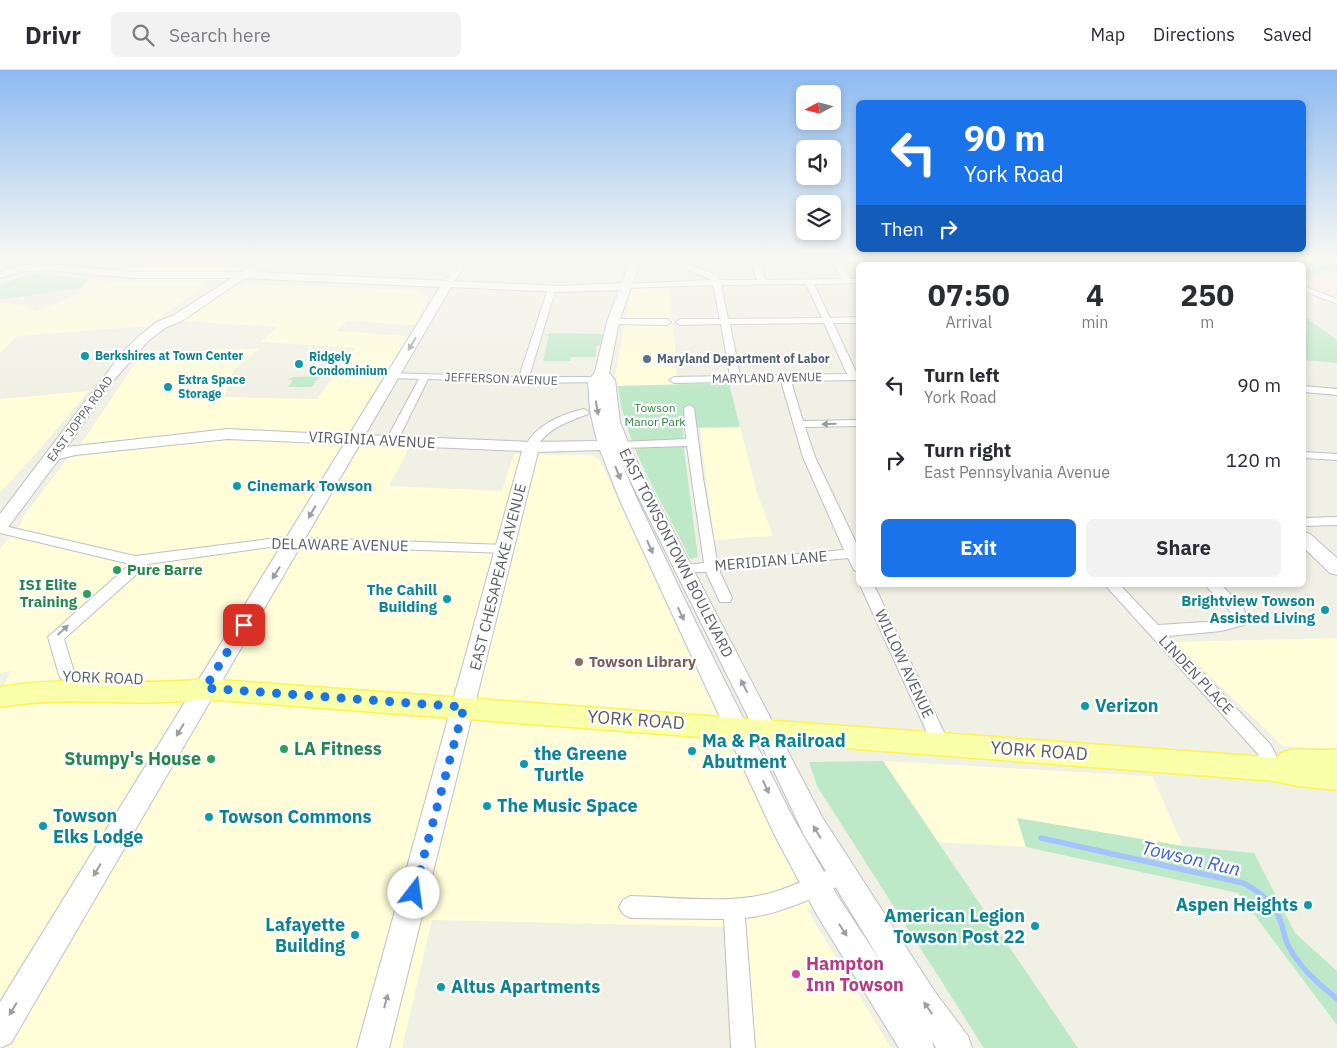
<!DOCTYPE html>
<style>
body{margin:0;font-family:"IBM Plex Sans",sans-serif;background:#f2f2f3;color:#2b2b33;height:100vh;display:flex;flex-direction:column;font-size:19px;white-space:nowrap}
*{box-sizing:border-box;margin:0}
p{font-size:16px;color:#7c7c81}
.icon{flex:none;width:28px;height:28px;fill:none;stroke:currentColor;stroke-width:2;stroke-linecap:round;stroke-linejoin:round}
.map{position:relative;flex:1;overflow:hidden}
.side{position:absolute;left:856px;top:192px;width:450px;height:325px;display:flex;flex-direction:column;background:#fff;border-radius:8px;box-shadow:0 2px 8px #0003}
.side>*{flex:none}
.banner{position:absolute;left:856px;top:30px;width:450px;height:152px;border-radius:8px;box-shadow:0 2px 8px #0003;background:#1a73e8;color:#fff;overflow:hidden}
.needle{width:32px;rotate:263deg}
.tools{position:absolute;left:796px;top:15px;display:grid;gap:10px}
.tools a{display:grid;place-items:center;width:45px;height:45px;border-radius:8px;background:#fff;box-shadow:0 2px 8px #0003;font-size:25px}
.pin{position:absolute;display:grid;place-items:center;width:42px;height:42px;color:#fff;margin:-21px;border-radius:10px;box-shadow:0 2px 8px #0006}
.me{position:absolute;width:55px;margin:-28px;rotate:15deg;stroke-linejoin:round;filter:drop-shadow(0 0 4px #0008)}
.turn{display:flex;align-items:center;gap:18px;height:105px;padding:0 25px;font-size:22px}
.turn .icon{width:65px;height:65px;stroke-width:2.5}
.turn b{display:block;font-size:35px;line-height:42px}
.then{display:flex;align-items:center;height:48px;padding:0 25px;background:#0003;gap:10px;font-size:19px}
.eta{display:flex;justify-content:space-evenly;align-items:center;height:85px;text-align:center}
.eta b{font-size:30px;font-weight:700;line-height:35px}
.button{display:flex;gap:10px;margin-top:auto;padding:10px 25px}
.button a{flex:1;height:58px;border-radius:8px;background:#1a73e8;color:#fff;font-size:20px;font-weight:700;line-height:58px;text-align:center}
.button a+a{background:#f2f2f3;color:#2b2b33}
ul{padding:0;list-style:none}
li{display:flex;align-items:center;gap:15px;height:75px;padding:0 25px}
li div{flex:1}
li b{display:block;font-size:19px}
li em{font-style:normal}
header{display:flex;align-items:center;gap:30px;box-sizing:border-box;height:70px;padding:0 25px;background:#fff;border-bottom:1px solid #e1e1e2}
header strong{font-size:24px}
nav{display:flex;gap:28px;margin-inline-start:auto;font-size:18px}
.search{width:350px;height:45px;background:#f2f2f3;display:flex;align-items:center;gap:12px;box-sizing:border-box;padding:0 18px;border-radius:8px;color:#7c7c81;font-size:19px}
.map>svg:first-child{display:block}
.commercial{fill:#fffed9}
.medical{fill:#fee8df}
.green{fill:#bee9c8}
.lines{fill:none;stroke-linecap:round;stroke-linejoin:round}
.stream-far1{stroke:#a4c4ff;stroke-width:2.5}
.stream{stroke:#a4c4ff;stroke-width:5.5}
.street-casing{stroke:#bebfc6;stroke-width:2}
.secondary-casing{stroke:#bec0c8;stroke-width:2}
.primary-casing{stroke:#fef34f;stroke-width:3}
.street{fill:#fff;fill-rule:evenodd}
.secondary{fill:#fff;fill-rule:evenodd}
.primary{fill:#faffa9;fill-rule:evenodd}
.oneway{fill:#9d9ea3}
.route{stroke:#1a73e8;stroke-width:9;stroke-dasharray:0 16.2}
.culture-dot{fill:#0f9aa8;stroke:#fff;stroke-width:2}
.service-dot{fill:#5c6f8a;stroke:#fff;stroke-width:2}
.leisure-dot{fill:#2e9e5b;stroke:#fff;stroke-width:2}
.education-dot{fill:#8d6e63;stroke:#fff;stroke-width:2}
.hotel-dot{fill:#d1479c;stroke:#fff;stroke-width:2}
.labels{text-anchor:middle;stroke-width:4.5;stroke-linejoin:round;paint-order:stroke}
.far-culture-label{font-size:12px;font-weight:bold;fill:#0d838f;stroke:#fff;text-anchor:start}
.far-service-label{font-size:12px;font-weight:bold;fill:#4e5e75;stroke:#fff;text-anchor:start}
.far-street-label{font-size:12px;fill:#5c5e66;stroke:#fff}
.far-park-label{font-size:12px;fill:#2d8443;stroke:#fff}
.street-label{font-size:15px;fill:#5c5e66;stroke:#fff}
.culture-label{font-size:15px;font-weight:bold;fill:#0d838f;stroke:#fff;text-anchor:end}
.leisure-label{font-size:15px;font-weight:bold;fill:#27864d;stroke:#fff;text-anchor:start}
.education-label{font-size:15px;font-weight:bold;fill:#785e54;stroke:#fff;text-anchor:start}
.near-culture-label{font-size:18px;font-weight:bold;fill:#0d838f;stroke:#fff;text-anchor:start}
.near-street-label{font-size:18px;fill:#5c5e66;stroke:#fff}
.near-leisure-label{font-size:18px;font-weight:bold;fill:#27864d;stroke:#fff;text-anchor:start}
.near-hotel-label{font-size:18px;font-weight:bold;fill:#b23c85;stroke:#fff;text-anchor:start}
.near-water-label{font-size:19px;font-style:italic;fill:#3c63ce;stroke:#fff}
</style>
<header>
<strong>Drivr</strong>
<div class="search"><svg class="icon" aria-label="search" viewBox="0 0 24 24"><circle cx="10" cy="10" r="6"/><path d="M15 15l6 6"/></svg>Search here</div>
<nav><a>Map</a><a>Directions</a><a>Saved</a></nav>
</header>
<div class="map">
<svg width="1337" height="978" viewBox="0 0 1337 978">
<rect width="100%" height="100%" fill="#f0f0e4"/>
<path class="commercial" d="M159 188H247L226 201 129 202Z
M88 209 126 212H198L205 215 148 256 18 266 0 283V233L23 235 36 242 78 224Z
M243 214 414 220 427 226 428 230 415 255 347 251 336 261 408 266 348 365 230 359 81 374 140 286 222 279H259L234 300 224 327 317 329 355 278 260 272 278 257 182 251 229 218Z
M669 214 676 288 677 315 618 316 615 306 630 226 633 219 639 216Z
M89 321 32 388 0 422V329Z
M740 357 757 423 773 466 714 470 700 358Z
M214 367 409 378 389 416 502 421 514 384 591 385 599 389 736 675 765 692 838 830 807 840 891 978H738L731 857 432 850 402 978H0V622L11 601 0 603V479L21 454 23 447 68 388Z
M1337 568V679L1283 676 1174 572Z
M883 691 1152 706 1183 776 1017 748 1026 777 938 772Z"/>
<path class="medical" d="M1337 199V229L1304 214V204Z"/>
<path class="green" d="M1297 188 1337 193V199L1306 206 1307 211H1304V195H1293Z
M28 204H36L88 209 81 218 0 230V215Z
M1304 246 1337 270V293L1304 290Z
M552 263 604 264 602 275 596 276V287H571L570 291H543L547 275H558H546L549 266 543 265Z
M320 306 311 317H288L293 310H288L293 307Z
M729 313 740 357 683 358 684 379 698 487 690 489C664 432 625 379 618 316Z
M883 691 1078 978H984L817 716 809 692Z
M1017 748 1183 776 1254 783 1295 863 1337 901V955L1238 823 1026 777Z"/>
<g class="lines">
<path class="stream-far1" d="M1019 188 1114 195
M1304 202 1337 196"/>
<path class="stream" d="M1041 768 1243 813C1262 823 1275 834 1282 855 1284 862 1285 870 1289 877 1300 898 1319 914 1337 929"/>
<g class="street-casing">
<path id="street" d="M464 188H472L451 215H445V211Z
M682 188H691L685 193 719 206 720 210H757L750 188H758L765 210 842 209 830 188H838L850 209H859V213L814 214 830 248 859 247V253H833L857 304H859V310L791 311 803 351 859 350V356L805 357 815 387 859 479V502L854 500 848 488 719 500 732 528 730 532H720L706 502H678L676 499 678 496 704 493 687 376 621 378 615 375 621 372 686 369 684 338 689 335 694 338 703 408 717 491 844 480 803 387 781 311 674 313 669 310 674 307 730 306 721 254 680 255 676 252 680 249H720L713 215 625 218 621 216 625 214 712 210 676 195V191ZM806 214 822 248 728 249 721 215ZM824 253 847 304 740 306 730 254Z
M918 188H926L932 195H924Z
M1218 188H1235L1272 195H1253Z
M1287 188H1295L1291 195H1283Z
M549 216 556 218 529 307H607L612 310 611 312 523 313 428 309 397 372 391 375 387 374 385 372 419 309 393 308 390 307V303L519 307Z
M1304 216 1337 229V234L1304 221Z
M613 249H667L671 252 667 255 610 254V250Z
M1304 316 1337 319V325L1304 322Z
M584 339 589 342 588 344C565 353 548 358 535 379H527L525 377C535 355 562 344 584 339Z
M1304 382 1337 384V390L1304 388Z
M1337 447V455L1304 456V448Z
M0 455 135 486 285 467 505 475 510 476 512 479 510 482 505 483 285 475 148 494 64 569 75 605 73 609 67 611 61 609 59 605 48 567 130 494 0 463Z
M860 515H874L949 673 946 678 940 680 934 678Z
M1105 515H1120L1158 555 1221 551 1232 547 1230 541 1205 515H1221L1242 535 1247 547 1244 555 1221 561 1168 566 1270 674 1284 699 1281 705 1275 707 1269 705 1258 684Z
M842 794 849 797 852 804 849 811C816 827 782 844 745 848L755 978H731L724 849 630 848 623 844 619 837 623 830 630 826C675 827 723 834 767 824 794 817 817 804 842 794Z"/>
</g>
<g class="secondary-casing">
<path id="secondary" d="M262 188H273L254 202 560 216 622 213 631 188H641L619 252 609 303 615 310 620 352 632 382 822 747 935 922 968 966 972 978H936L932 971 934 978H899L817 845 773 762 620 431 600 380 538 382 389 978H357L522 381 360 374 11 973 0 978V932L344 374 228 369 75 385 59 389 6 460 0 462V444L122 283 139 266 157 252 174 245 232 208H134L45 200 20 202 0 208V202L19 196 45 194 134 202H241ZM245 208 440 217 349 365 228 359 67 377 114 310 148 271 165 258 182 251ZM451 217 560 222 619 220 607 252 595 302 588 311 590 341 597 371 531 372 365 365ZM620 390 754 659 804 765 883 895 837 825 791 744 697 555 638 431Z
M1004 188H1015L1022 195H1011Z
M1304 462 1310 464 1337 488V505L1330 503 1304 478Z"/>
</g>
<g class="primary-casing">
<path id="primary" d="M205 609 1278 688 1280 684 1290 680H1337V720L1298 716 1275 711 205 629C137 638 68 625 0 637V617C68 605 137 617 205 609Z"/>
</g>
<use href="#street" class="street"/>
<use href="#secondary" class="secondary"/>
<use href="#primary" class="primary"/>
</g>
<defs><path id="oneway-solid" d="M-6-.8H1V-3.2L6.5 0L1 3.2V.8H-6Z" transform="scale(1.25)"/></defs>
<g class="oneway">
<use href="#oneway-solid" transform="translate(412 274) rotate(121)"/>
<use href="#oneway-solid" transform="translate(597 338) rotate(80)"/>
<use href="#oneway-solid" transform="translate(829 354) rotate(179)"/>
<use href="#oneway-solid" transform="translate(618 403) rotate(68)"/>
<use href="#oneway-solid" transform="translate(312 442) rotate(120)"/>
<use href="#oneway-solid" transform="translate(650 477) rotate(66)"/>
<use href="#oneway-solid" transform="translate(276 503) rotate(122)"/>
<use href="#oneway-solid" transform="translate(681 544) rotate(65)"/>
<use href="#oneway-solid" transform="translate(63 560) rotate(-43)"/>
<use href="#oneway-solid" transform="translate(744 616) rotate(-117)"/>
<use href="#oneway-solid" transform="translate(180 660) rotate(121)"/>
<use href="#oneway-solid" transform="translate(766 717) rotate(65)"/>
<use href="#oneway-solid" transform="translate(817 762) rotate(-121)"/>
<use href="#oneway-solid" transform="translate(97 800) rotate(121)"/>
<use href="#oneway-solid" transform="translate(843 860) rotate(57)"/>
<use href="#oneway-solid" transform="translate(386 931) rotate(-75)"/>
<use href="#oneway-solid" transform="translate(928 938) rotate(-125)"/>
<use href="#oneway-solid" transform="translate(13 939) rotate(121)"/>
</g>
<linearGradient id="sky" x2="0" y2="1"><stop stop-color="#8dbaf1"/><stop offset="0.58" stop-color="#f8f8f3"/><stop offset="1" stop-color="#f8f8f3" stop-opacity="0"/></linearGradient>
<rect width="1337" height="325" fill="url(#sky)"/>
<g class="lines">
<path class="route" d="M244 555 205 618 464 637 414 823"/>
</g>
<g class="culture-dot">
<circle cx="85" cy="286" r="5"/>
<circle cx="299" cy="294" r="5"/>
<circle cx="168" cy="317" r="5"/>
<circle cx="237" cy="416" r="5"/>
<circle cx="447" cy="529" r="5"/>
<circle cx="1325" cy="540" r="5"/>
<circle cx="1085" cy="636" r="5"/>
<circle cx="692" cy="681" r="5"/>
<circle cx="524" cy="694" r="5"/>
<circle cx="487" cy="736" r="5"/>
<circle cx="209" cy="747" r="5"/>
<circle cx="43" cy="756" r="5"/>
<circle cx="1308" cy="835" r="5"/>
<circle cx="1035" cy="856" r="5"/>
<circle cx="355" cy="865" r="5"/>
<circle cx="441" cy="917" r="5"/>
</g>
<circle class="service-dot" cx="647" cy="289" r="5"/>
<g class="leisure-dot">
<circle cx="117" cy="500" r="5"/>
<circle cx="87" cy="524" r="5"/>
<circle cx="284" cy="679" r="5"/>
<circle cx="211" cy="689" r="5"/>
</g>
<circle class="education-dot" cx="579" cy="592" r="5"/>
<circle class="hotel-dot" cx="796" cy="904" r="5"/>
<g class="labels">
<g class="far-culture-label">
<text x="95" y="290">Berkshires at Town Center</text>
<text x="309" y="291">Ridgely<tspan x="309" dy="14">Condominium</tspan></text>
<text x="178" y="314">Extra Space<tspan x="178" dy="14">Storage</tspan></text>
</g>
<g class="far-service-label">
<text x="657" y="293">Maryland Department of Labor</text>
</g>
<g class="far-street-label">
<text transform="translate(767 308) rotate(-1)" y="4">MARYLAND AVENUE</text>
<text transform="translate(501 309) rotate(2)" y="4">JEFFERSON AVENUE</text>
<text transform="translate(80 349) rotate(-54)" y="4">EAST JOPPA ROAD</text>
</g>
<g class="far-park-label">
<text x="655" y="342">Towson<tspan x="655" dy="14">Manor Park</tspan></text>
</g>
<g class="street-label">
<text transform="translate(372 370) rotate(3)" y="5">VIRGINIA AVENUE</text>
<text transform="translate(340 475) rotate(1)" y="5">DELAWARE AVENUE</text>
<text transform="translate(676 483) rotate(63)" y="5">EAST TOWSONTOWN BOULEVARD</text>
<text transform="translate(771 491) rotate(-5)" y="5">MERIDIAN LANE</text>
<text transform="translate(498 507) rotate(-76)" y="5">EAST CHESAPEAKE AVENUE</text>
<text transform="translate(904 594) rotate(65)" y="5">WILLOW AVENUE</text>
<text transform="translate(1196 605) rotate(47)" y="5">LINDEN PLACE</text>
<text transform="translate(103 608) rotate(2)" y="5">YORK ROAD</text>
</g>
<g class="culture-label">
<text x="247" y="421" text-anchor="start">Cinemark Towson</text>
<text x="437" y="525">The Cahill<tspan x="437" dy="17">Building</tspan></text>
<text x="1315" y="536">Brightview Towson<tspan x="1315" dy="17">Assisted Living</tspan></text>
</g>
<g class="leisure-label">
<text x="127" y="505">Pure Barre</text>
<text x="77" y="520" text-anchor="end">ISI Elite<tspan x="77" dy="17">Training</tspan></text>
</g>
<g class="education-label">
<text x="589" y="597">Towson Library</text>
</g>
<g class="near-culture-label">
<text x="1095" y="642">Verizon</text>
<text x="702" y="677">Ma &amp; Pa Railroad<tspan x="702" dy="21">Abutment</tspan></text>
<text x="534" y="690">the Greene<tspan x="534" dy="21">Turtle</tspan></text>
<text x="497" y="742">The Music Space</text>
<text x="53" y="752">Towson<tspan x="53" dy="21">Elks Lodge</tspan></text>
<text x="219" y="753">Towson Commons</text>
<text x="1298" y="841" text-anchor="end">Aspen Heights</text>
<text x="1025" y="852" text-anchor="end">American Legion<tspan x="1025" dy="21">Towson Post 22</tspan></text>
<text x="345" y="861" text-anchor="end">Lafayette<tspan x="345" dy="21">Building</tspan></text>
<text x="451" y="923">Altus Apartments</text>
</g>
<g class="near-street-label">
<text transform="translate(636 650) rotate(4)" y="6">YORK ROAD</text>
<text transform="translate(1039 681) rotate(4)" y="6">YORK ROAD</text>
</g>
<g class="near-leisure-label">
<text x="294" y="685">LA Fitness</text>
<text x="201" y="695" text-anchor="end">Stumpy's House</text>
</g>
<g class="near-hotel-label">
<text x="806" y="900">Hampton<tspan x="806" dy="21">Inn Towson</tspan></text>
</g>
<g class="near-water-label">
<text transform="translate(1191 788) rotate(13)" y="7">Towson Run</text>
</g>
</g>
</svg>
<div class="tools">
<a><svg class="needle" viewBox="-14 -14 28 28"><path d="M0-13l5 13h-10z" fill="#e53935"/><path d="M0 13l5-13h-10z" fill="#7c7c81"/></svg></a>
<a><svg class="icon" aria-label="sound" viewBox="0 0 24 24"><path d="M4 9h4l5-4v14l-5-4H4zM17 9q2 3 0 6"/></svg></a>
<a><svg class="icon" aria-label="layers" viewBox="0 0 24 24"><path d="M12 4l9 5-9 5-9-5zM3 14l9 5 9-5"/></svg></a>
</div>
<div class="pin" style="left:244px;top:555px;background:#d93025"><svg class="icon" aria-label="arrive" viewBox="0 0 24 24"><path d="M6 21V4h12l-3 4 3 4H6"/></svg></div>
<svg class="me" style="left:414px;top:823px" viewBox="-20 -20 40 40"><circle r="19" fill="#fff"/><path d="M0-13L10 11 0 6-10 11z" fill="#1a73e8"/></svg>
<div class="banner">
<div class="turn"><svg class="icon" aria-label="left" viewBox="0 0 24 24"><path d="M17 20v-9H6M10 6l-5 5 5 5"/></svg><div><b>90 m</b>York Road</div></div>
<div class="then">Then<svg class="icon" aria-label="right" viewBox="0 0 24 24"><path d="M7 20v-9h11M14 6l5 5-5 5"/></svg></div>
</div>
<section class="side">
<div class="eta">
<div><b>07:50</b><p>Arrival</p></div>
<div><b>4</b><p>min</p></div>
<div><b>250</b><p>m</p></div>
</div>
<ul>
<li><svg class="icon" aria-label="left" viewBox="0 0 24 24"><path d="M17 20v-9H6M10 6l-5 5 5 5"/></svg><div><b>Turn left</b><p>York Road</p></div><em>90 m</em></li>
<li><svg class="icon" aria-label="right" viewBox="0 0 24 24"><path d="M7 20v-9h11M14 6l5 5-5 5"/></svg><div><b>Turn right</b><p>East Pennsylvania Avenue</p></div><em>120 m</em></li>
</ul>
<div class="button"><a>Exit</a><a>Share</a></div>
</section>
</div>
